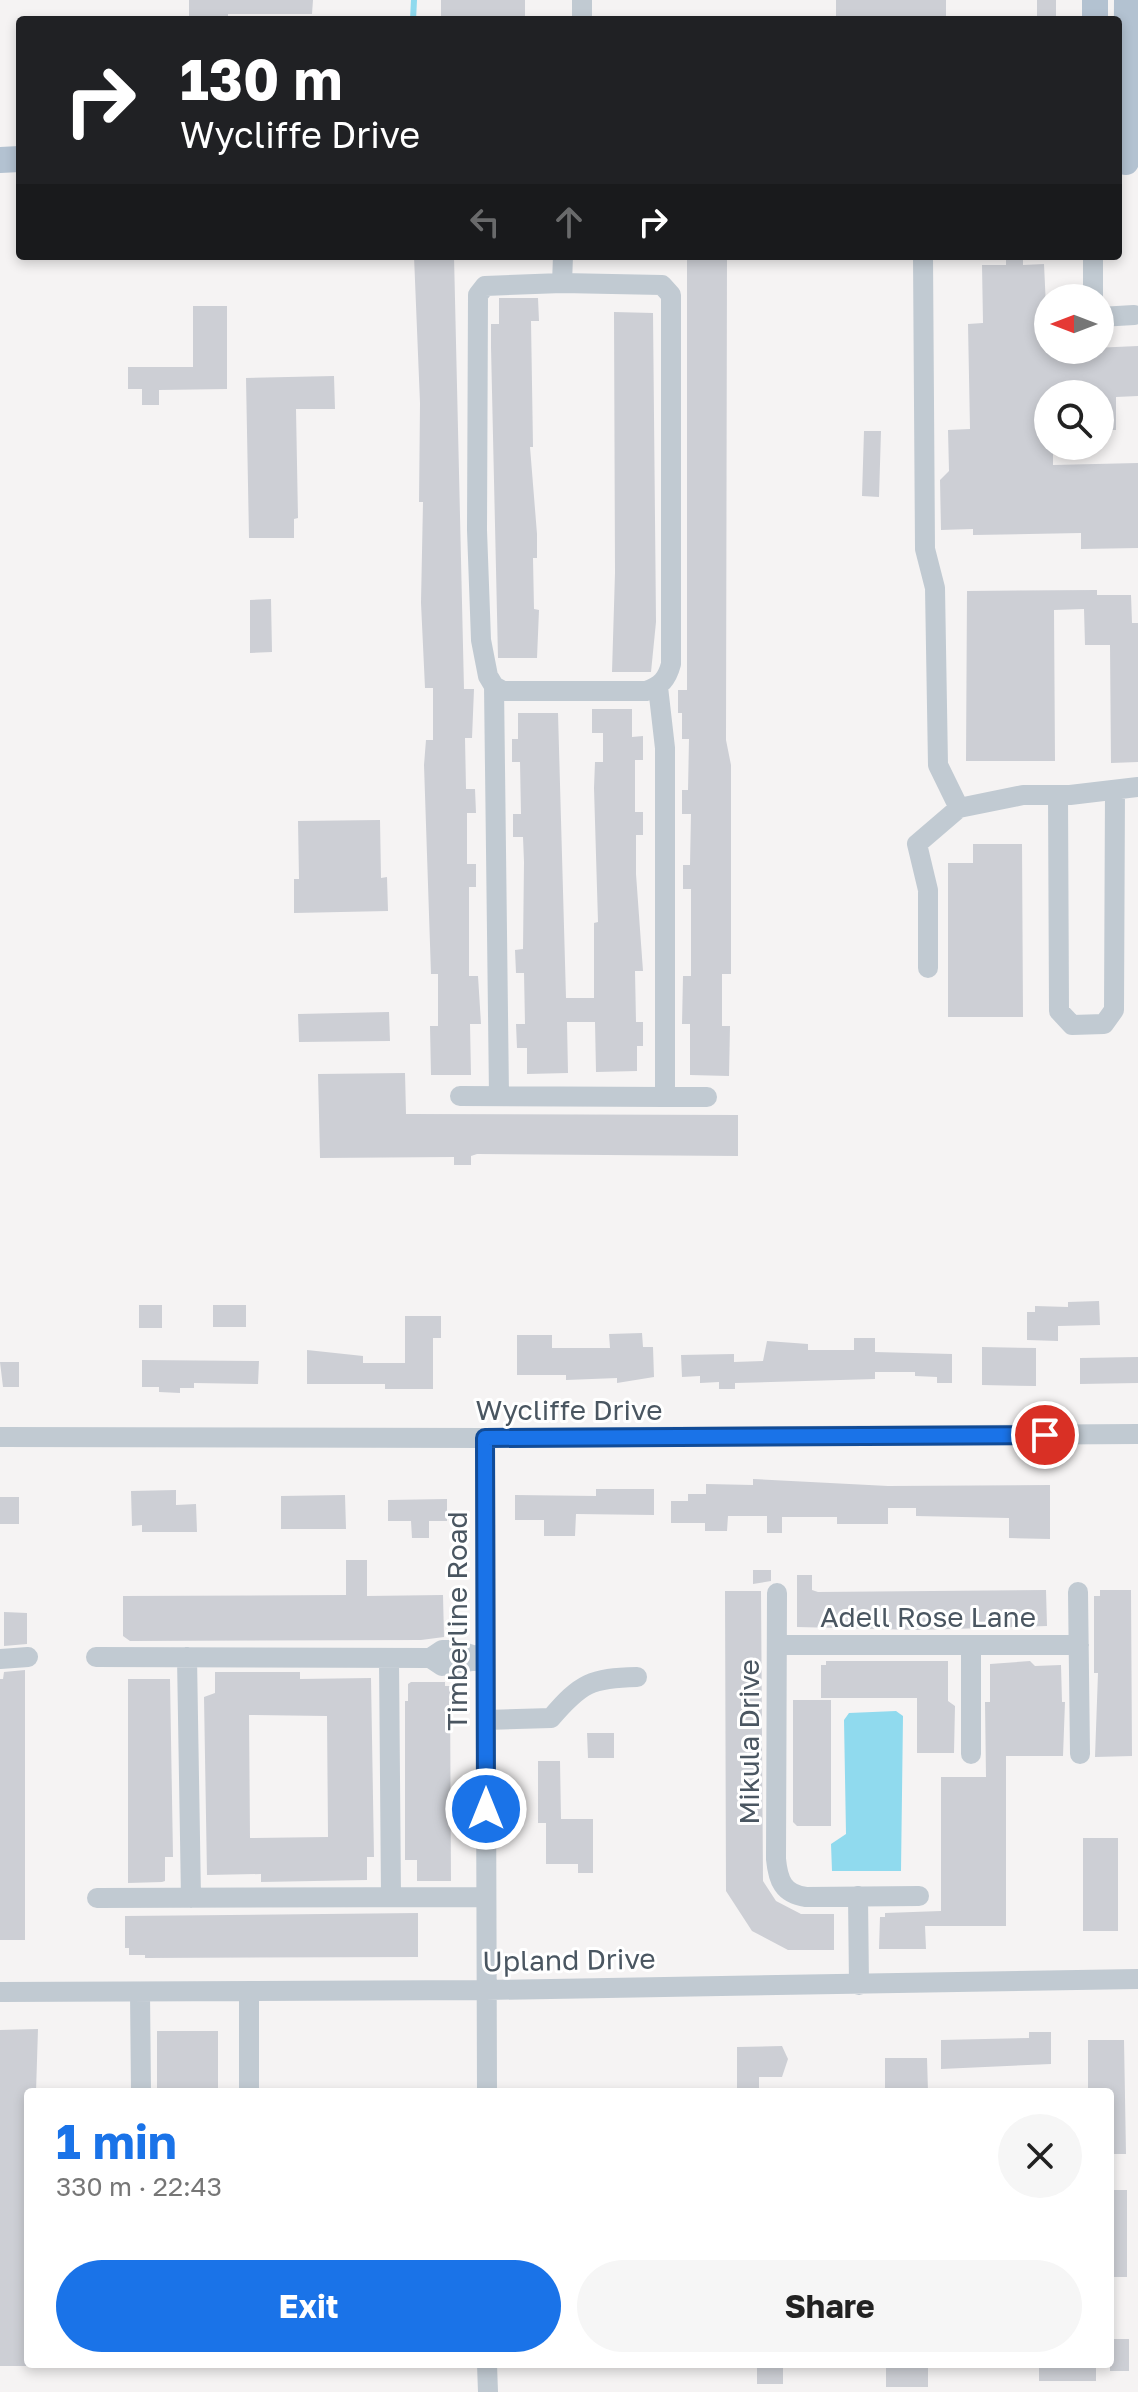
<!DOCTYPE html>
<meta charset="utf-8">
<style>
body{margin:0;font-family:"Golos Text",sans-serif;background:#f6f6f6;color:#222;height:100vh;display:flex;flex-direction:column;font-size:30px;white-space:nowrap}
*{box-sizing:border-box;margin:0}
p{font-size:26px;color:#767676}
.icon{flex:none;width:44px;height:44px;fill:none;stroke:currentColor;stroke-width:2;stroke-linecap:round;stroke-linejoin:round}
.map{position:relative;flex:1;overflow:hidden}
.panel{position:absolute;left:24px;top:2088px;width:1090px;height:280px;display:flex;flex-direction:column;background:#fff;border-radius:8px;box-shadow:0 4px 12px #0003}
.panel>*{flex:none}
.top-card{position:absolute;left:16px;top:16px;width:1106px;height:244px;border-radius:8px;box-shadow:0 4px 12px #0003;background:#202124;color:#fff;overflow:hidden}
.needle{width:52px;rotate:270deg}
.tools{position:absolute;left:1034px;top:284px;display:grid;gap:16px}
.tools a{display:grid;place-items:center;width:80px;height:80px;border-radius:50%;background:#fff;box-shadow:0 4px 12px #0003;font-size:40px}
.pin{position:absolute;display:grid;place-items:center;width:68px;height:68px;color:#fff;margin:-34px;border:4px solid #fff;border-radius:50%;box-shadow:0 2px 8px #0007}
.me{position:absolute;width:88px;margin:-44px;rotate:0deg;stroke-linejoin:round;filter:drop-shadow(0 0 6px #0008)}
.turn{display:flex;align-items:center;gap:28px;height:168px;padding:0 32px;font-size:36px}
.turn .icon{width:104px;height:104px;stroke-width:2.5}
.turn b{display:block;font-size:56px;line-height:68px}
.lanes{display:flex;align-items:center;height:76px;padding:0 32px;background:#0003;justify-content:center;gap:40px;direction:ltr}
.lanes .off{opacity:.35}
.round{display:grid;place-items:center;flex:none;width:84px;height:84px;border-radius:42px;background:#f6f6f6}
.summary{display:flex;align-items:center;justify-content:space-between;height:136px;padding:0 32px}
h1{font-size:48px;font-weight:700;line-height:60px;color:#1a73e8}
.cta{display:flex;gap:16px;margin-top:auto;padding:16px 32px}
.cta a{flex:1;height:92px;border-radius:48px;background:#1a73e8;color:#fff;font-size:32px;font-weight:700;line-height:92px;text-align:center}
.cta a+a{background:#f6f6f6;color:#222}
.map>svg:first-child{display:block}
.water{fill:#90daee}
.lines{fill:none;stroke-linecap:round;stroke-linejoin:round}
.stream{stroke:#90daee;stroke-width:6}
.building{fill:#cdcfd5;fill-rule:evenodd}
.minor{stroke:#c1cad2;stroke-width:20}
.major{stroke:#b3c2d1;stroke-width:26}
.route-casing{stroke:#114b97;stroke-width:20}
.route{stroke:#1a73e8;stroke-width:14}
.labels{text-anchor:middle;stroke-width:6;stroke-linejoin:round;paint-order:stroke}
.street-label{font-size:28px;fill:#4a5661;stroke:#fff}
</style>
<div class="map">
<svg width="1138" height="2392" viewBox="0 0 1138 2392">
<rect width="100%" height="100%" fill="#f5f3f3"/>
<path class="water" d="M896 1711 903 1716 901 1871H832L831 1844 846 1834 844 1720 849 1713Z"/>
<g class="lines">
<path class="stream" d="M413 20 414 0"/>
</g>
<path class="building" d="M189 0H313L312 14H228V20H189Z
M441 0H525V17L520 20H441Z
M836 0H946V20H836Z
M1037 0H1056V20H1037Z
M414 256H454L464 689H474L472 738H465L466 789H475L476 813H467V864H476V887H469V976H478L481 1024H470L471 1075H431L430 1026H438V974H431L424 765 426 740H433V688H425L421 603 423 502H419L420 403Z
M687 256H727L726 740 731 765V974H722V1026H730L729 1076 690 1075V1024H682L683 976H691V889H683V865H690L691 814H682V790H688L689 739H682V713H678V690H687Z
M1023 257V265L1044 264 1048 350 1138 346V396L1116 397V430H1100V394H1048V446H1053V465L1138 463V548L1081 549V533L973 535V529L941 530 940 480 949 471 948 430 970 429 968 324 983 323 982 265H1006V258Z
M499 298H538L539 321H531L533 447H530L537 534V558H533L534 609 539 610 537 658H498L491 347V324H499Z
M193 306H227V389L159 390V405H142V389H128V367H193Z
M614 312 653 313 656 622 651 672H612L615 573Z
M334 376 335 409H296L298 518 294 519V538H249L246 378Z
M864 431H881L879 497 862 496Z
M1097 590V595H1131L1132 623H1138V762L1111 763 1110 645H1085L1084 609 1054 610 1055 761H966L967 591Z
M271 599 272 652 250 653V600Z
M592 709H632V737L643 736V760H635V812H643V835H636V874L643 971H635L636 1022H643V1046H637V1071L596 1072 595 1022H567L568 1073 527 1074V1048H517L516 1024H525L524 973H516L515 950 523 949 524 862 523 837H513V814H521L520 762H512V739H518V713H558L566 998H594V923L598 922 594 788 595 762H603V733H592Z
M380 820 381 878 387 877 388 911 294 913V879H299L298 821Z
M973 844H1022L1023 1017H948V863H973Z
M389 1012 390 1041 299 1042 298 1014Z
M405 1073 406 1114 738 1115V1156L477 1154 471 1156V1165H454V1157L320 1158 318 1074Z
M1099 1301 1100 1325 1058 1326V1341L1027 1340V1312H1035V1306L1068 1307V1302Z
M139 1305H162V1328H139Z
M213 1305H246V1327H213Z
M405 1316H441V1338H433V1389H385V1384H307V1350L363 1356V1363H405Z
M642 1333 643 1347H653L654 1377 617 1383V1378L566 1380V1375H517V1335H552V1348H610L609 1334Z
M854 1338H875V1352L952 1354V1383H937V1377L915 1376V1372H875V1379L735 1383V1389H719V1382L700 1383V1376L682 1377 681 1355 734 1354V1362L763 1361 767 1341 808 1344V1350H854Z
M982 1347 1036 1348V1386L982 1385Z
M1138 1357V1383L1080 1384V1358Z
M142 1360 259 1361 258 1384 194 1383V1388H180V1393L159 1392V1387H142Z
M0 1362H19V1387H3Z
M753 1479 888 1486 1050 1485V1539L1009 1538V1518L916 1516V1508H888V1524H837V1517H782V1533H767V1516H728L727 1531H705V1523H671V1501H688V1494H706V1484L753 1485Z
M596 1489H654V1515L576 1514 575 1536H544V1520H515V1495L596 1496Z
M176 1490V1505L196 1504 197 1532H142V1525L132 1526 131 1491Z
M345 1495 346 1529H281V1496Z
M0 1497H19V1524H0Z
M447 1499V1521H429V1538H412L411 1521H388V1500Z
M346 1560H367V1596L443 1595 444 1637 421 1640 130 1641 123 1636V1596L346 1595Z
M753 1570H771V1581L753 1584Z
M797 1575H812V1590L818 1592 1046 1590 1047 1626 918 1630 797 1627Z
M1100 1590H1131L1132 1756 1095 1757 1098 1673H1094V1596H1100Z
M725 1591H761L763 1881 776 1901 801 1914H834V1950H788L752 1931 726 1891Z
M4 1612 27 1613V1644L4 1646Z
M826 1661H948V1701L955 1706 954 1753H917V1698H821V1665H826Z
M1030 1661 1035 1666 1061 1665 1062 1702H1065L1063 1756H1006V1926H925L926 1949H879L880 1917H885V1913L941 1911V1777H986L985 1702H990V1664Z
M25 1670V1940H0V1679H3L4 1672Z
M215 1672H300V1679L371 1678 374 1857H367V1880L261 1882V1874L207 1875 204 1697 215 1693ZM249 1715 327 1716 328 1837 250 1838Z
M128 1679H170L173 1857H165V1881L162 1882 128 1883Z
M411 1682H445V1686H450L451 1881H417V1860H405V1701H408V1684Z
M793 1700H831V1826H797L793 1822Z
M587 1733H614V1758H588Z
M538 1761H560L561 1819H593V1873H578V1864H546V1823H538Z
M1083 1838H1118V1931H1083Z
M418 1913V1957L145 1958V1955H129V1948H125V1916Z
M38 2029 36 2092H28V2366H0V2030Z
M157 2031H218V2092H157Z
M1029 2032H1051V2064L941 2069V2040L1029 2038Z
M1088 2040H1124L1126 2154H1110V2092H1088Z
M782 2046 788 2059 782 2077H759V2092H737V2047Z
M885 2058H927L928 2092H885Z
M1110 2190H1127V2277H1110Z
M1110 2339H1129V2371H1110Z
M757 2364H783V2384H757Z
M886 2364H928V2387H886Z
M1039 2364H1096V2381H1039Z"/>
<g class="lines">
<path class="minor" d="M582 20V0
M923 256 925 549 935 588 938 765 959 808 1023 795H1070L1138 787
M1093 256V298
M562 283 662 285 671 295V664C667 679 661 686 646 691H503L494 686 488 676 481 640 477 530 478 295 485 286Z
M562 283 563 256
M1100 317 1134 315
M494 686 499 1096
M1058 795 1059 1011 1072 1025 1104 1024 1114 1010 1115 790
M928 968V890L917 844 959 808
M460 1096 665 1097V748L658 687
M665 1097H707
M0 1437 485 1438 1138 1434
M485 1438 487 2092
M1078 1592 1080 1754
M777 1593 776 1859C778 1880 783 1894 806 1897L919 1896
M777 1645H1079
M971 1645V1754
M442 1650H457L485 1659 442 1666 430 1658Z
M96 1657 430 1658
M187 1657 191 1898
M389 1658 391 1897
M0 1659 28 1657
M486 1720 551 1718C581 1683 591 1678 637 1677
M858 1896 859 1985
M97 1898 486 1897
M249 1991V2092
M0 1992 486 1990 1138 1979
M140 1993 141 2092
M487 2364 488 2392"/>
<path class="major" d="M1095 20V0
M0 160 20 159
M1126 162 1127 0"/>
</g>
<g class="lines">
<g class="route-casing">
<path id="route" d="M486 1809 485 1438 1045 1435"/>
</g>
<use href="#route" class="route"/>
</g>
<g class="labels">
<g class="street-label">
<text x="569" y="1420">Wycliffe Drive</text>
<text x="928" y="1627">Adell Rose Lane</text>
<text transform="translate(457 1621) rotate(-90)" y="10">Timberline Road</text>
<text transform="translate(749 1742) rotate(-90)" y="10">Mikula Drive</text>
<text transform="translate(569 1960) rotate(-1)" y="10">Upland Drive</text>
</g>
</g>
</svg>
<div class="tools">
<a><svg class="needle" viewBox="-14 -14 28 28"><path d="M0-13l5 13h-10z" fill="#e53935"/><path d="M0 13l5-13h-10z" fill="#767676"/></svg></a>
<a><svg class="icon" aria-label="search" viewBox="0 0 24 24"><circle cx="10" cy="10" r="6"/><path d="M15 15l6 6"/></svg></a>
</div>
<div class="pin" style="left:1045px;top:1435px;background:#d93025"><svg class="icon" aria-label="arrive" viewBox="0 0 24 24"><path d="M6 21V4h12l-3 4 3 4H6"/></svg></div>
<svg class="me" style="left:486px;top:1809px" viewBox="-20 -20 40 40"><circle r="17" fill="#1a73e8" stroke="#fff" stroke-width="3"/><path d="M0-11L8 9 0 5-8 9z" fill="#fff"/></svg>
<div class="top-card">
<div class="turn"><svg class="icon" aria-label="right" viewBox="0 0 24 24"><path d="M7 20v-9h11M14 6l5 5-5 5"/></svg><div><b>130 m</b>Wycliffe Drive</div></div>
<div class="lanes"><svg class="icon off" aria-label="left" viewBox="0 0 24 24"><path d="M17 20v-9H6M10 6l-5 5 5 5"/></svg><svg class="icon off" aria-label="ahead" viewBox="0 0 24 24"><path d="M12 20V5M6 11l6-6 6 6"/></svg><svg class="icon" aria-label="right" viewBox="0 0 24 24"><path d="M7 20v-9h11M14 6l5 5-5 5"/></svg></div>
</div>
<section class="panel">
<div class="summary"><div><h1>1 min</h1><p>330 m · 22:43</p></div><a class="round"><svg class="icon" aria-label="close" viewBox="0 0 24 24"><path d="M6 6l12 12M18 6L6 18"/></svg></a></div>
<div class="cta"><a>Exit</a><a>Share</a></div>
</section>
</div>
